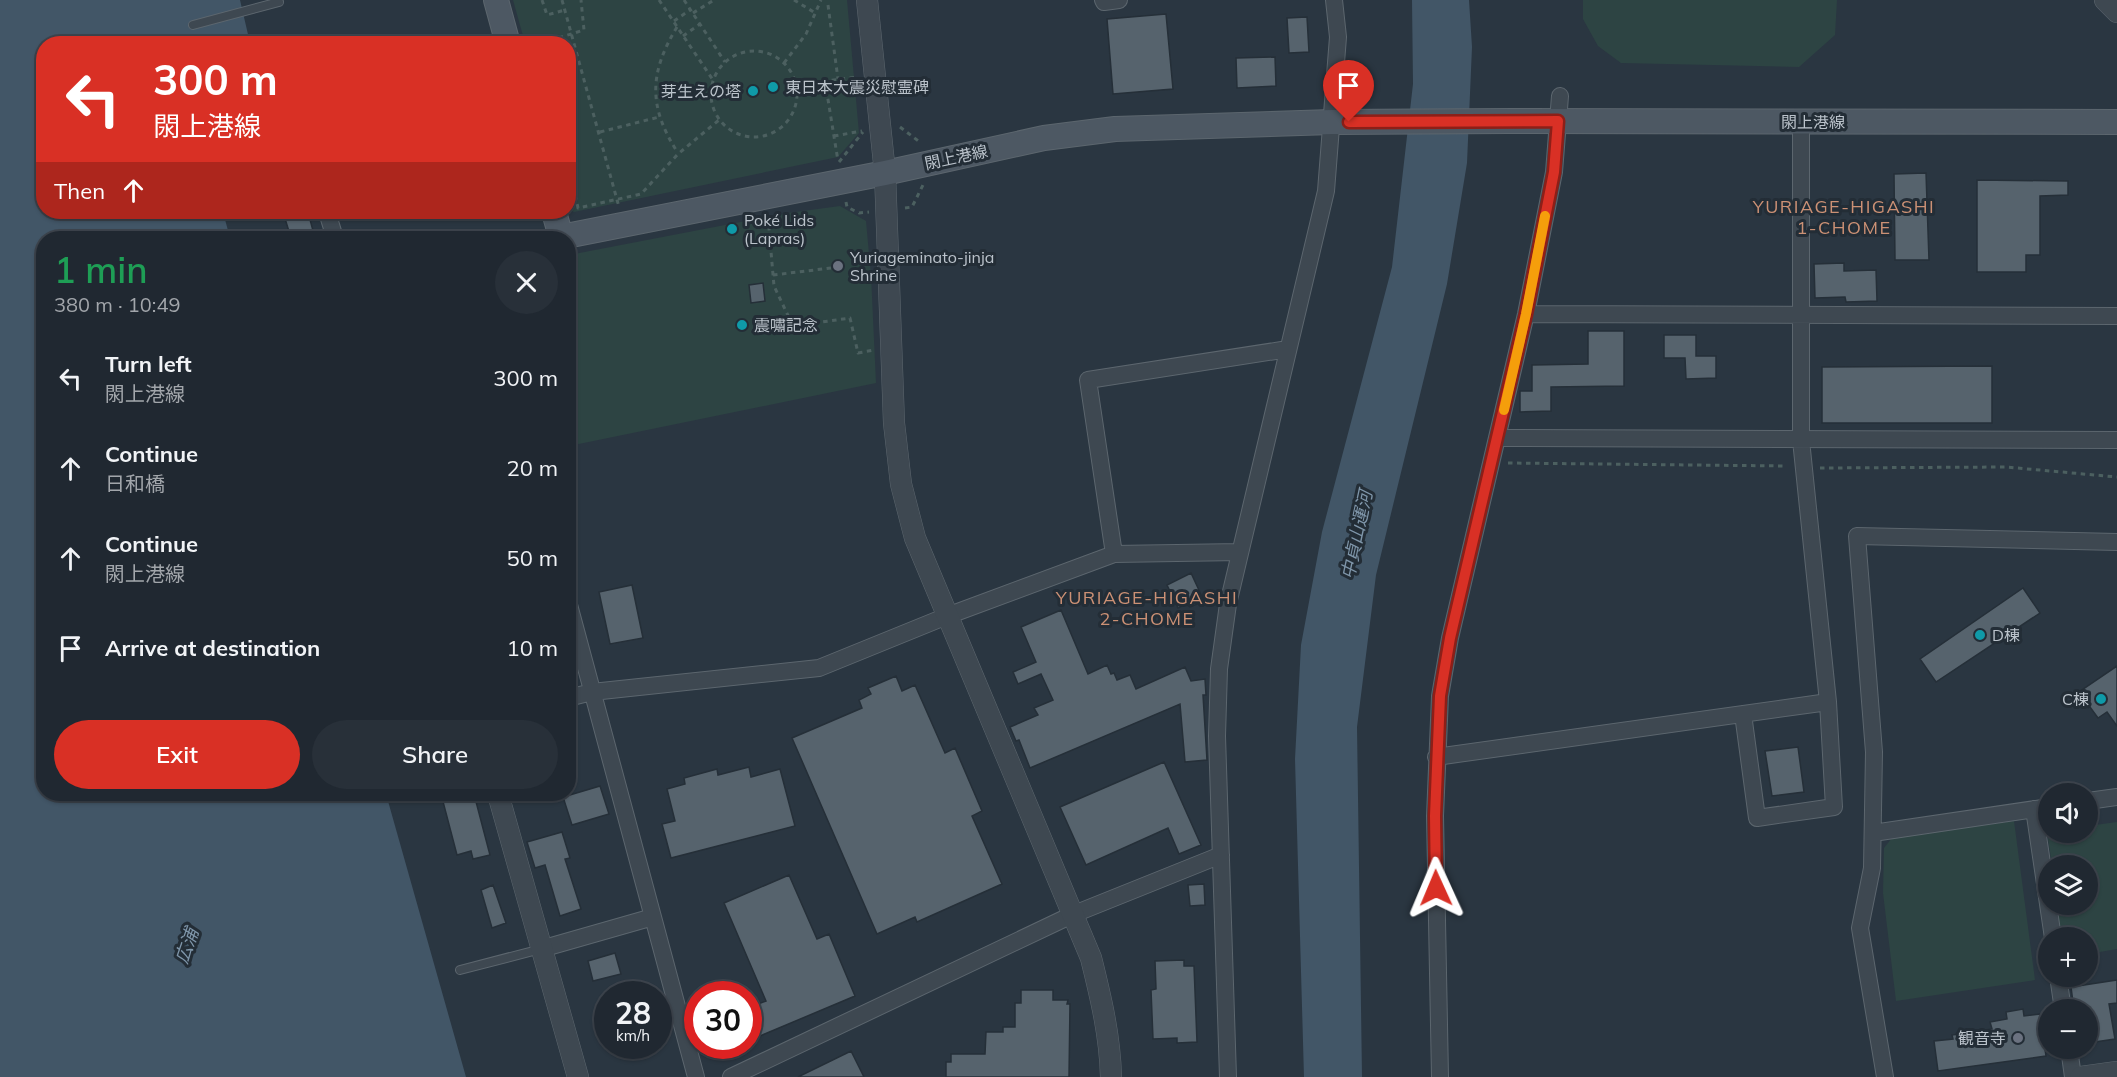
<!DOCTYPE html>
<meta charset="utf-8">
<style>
body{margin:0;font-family:Mulish,"Noto Sans JP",sans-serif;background:#283039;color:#f1f3f6;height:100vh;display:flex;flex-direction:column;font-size:22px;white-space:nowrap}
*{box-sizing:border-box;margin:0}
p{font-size:20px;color:#a2a6ab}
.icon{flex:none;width:33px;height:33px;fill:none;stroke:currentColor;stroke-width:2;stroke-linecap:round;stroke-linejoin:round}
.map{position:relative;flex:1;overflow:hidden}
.details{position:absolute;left:36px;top:231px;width:540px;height:570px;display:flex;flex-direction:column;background:#202831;border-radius:24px;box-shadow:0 2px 4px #0004,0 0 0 2px #3d444d}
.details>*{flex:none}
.banner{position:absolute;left:36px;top:36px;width:540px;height:183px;border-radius:24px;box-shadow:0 2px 4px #0004,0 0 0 2px #3d444d;background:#d93025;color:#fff;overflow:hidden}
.controls{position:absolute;left:2038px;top:783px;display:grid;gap:12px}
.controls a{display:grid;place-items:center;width:60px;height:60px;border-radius:50%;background:#202831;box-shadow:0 2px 4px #0004,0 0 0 2px #3d444d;font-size:30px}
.speed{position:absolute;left:594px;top:981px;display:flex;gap:12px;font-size:30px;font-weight:700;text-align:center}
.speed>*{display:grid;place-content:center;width:78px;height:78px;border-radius:50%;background:#202831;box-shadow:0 2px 4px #0004,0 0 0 2px #3d444d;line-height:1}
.speed small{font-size:15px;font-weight:400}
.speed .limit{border:9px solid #d22;background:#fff;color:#111}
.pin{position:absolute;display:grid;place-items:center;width:51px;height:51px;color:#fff;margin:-62px -26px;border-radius:50% 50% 50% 0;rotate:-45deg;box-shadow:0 0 6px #0007}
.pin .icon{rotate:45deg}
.me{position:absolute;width:66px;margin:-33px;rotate:359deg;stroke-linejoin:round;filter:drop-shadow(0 0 4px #0008)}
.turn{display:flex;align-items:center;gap:21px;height:126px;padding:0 18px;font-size:27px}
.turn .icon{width:78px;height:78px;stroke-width:2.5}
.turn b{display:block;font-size:42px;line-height:51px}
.then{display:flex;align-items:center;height:57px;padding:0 18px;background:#0003;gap:12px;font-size:22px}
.round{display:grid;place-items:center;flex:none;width:63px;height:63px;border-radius:32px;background:#283039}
.headline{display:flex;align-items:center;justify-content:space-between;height:102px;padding:0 18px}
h1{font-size:36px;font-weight:600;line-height:45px;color:#1e9e55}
.cta{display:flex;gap:12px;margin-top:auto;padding:12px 18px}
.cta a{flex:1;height:69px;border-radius:36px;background:#d93025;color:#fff;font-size:24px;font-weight:600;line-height:69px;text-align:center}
.cta a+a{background:#283039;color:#f1f3f6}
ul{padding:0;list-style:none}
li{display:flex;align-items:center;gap:18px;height:90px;padding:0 18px}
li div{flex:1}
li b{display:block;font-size:22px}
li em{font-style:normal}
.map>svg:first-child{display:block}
.green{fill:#2d4443}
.water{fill:#425667}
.building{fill:#56636d;stroke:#252f38;stroke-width:1.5}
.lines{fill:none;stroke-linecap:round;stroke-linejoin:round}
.service-casing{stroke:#5c666e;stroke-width:10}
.minor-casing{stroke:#5c666e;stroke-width:18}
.tertiary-casing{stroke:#5c666e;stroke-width:22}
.secondary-casing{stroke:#5c666e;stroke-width:26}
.path{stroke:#4c6060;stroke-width:3;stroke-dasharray:4.5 4.5;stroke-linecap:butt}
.service{stroke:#3e4851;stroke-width:8}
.minor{stroke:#3e4851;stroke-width:16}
.tertiary{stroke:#3e4851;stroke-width:21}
.secondary{stroke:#4d5863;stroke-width:24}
.route-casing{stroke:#8d1f18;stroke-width:15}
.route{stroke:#d93025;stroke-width:10}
.slow{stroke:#f59e0b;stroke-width:10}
.culture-dot{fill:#0f9aa8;stroke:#232d36;stroke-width:2}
.worship-dot{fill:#6b7280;stroke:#232d36;stroke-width:2}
.labels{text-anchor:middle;stroke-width:6;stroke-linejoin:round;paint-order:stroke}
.poi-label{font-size:16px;fill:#bbc3cb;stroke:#232d36;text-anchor:start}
.street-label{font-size:16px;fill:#bbc3cb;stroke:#232d36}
.neighbourhood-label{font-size:18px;letter-spacing:1.5px;fill:#cc9175;stroke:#232d36}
.water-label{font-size:18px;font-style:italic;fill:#7f96aa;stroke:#232d36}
</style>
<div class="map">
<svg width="2117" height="1077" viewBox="0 0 2117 1077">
<rect width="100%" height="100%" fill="#2a3641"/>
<path class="green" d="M513 0H847L859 133 838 157 574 212 572 211 568 196V44L525 43Z
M1583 0H1837L1835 35 1799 67 1621 63 1598 46 1583 19Z
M840 206 866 221 871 275 876 383 569 446V255L788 213Z
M2014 821 2035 980 1896 1001 1883 893 1884 848 1892 838Z
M2117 822V949L2088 954V938L2061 937 2057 905 2088 904V866L2052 865 2047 832H2088V826Z"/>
<path class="water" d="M0 0H240L250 43 44 44V212H223L230 238H44V794H386L466 1077H0Z
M1412 0H1469L1472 47 1467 163 1447 284 1376 575 1357 727 1362 1077H1304L1295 759 1301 645 1322 532 1392 267 1413 84Z"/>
<path class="building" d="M1166 14 1173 89 1113 94 1107 19Z
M1307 17 1309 52 1289 53 1287 18Z
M1275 57 1276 86 1237 88 1236 58Z
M1926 173 1929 260H1895L1894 174Z
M1977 180 2068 181V195L2040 196V255H2026V272H1977Z
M283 212H308L315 238H291Z
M1844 263V271L1876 270 1877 301 1846 302 1845 297 1815 298 1814 264Z
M763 283 765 301 751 303 749 285Z
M1588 331H1624V386L1551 387V411L1520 412V391H1532V365L1588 364Z
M1664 335H1696V356H1716V378L1686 379 1685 358H1664Z
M1992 366V423H1822V367Z
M1191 573 1204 601 1190 607 1188 603 1178 608 1167 585Z
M632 585 643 638 610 644 599 592Z
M2023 588 2040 613 1936 682 1920 659Z
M1061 610 1088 674 1107 665 1111 674 1114 673 1117 680 1130 675 1136 689 1185 667 1191 681 1205 679 1206 695H1203L1207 760 1185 762 1180 704 1030 768 1019 740 1016 741 1010 727 1038 715 1034 708 1053 700 1041 674 1018 684 1013 672 1036 662 1021 627Z
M2117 666V726L2107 712 2098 718 2079 692Z
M896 676 902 691 915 685 945 753 955 748 982 811 972 816 1002 884 917 922 915 917 877 934 792 738 862 708 859 700 871 694 868 688Z
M1798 747 1804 792 1772 796 1765 751Z
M1164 762 1201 845 1179 854 1168 828 1086 865 1060 807Z
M749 767 751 777 780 769 795 826 671 858 662 824 675 821 667 789 685 784 684 778 717 769 718 775Z
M600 786 609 814 572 825 563 797Z
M441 794H474L490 855 473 859 471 851 457 855Z
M562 832 570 858 565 859 581 909 560 916 545 865 535 868 527 842Z
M789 875 817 939 829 934 855 996 748 1041V1008L766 1001 724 903Z
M1204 884 1205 905 1190 906 1188 885Z
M493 885 506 923 492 928 481 890Z
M615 953 621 974 593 981 588 961Z
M1184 960V966H1194L1197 1042 1177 1043V1038L1153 1039 1151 990 1156 989 1155 961Z
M2117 980V1003L2109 1004 2115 1039 2088 1043V1010H2074L2071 987Z
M1021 990H1053V1000H1068L1067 1004H1070L1069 1077H946V1062H951V1054H985L986 1032H1003V1027H1015V1003H1021Z
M2023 1009 2024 1016 2040 1014 2046 1056 1938 1071 1934 1041 1953 1039 1952 1035 1992 1029 1990 1022 2007 1019 2006 1012Z
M851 1051 864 1077H798Z"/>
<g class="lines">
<g class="service-casing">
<path id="service" d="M193 25 279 2
M460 970 541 949"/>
</g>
<g class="minor-casing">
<path id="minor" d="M1103 0 1104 2 1119 0
M327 212 335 238
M1526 314 2117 316
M1497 438 2117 440
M1114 554 1088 380 1288 349
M568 601 696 1077
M568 698 592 692 819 668 947 616 1114 554 1240 552
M1743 714 1757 818 1834 807 1828 702
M1436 757 1828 702 1801 440V123
M2088 801 2117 797
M2034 809 2053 938
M1873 833 2049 807
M541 949 653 917
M2058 976 2063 1010
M2069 1048 2073 1077
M731 1077 1074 914 1221 855
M1228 1077 1217 736 1219 669 1228 604 1326 191 1338 37 1334 0
M1440 1077 1435 816 1440 696 1450 638 1526 314 1554 172 1560 96
M1885 1077 1860 928 1872 868 1874 752 1857 536 2117 542"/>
</g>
<g class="tertiary-casing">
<path id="tertiary" d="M867 0 885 173 894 423 901 484 915 538 1091 958C1101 998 1110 1036 1111 1077
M2105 0 2117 12
M498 794 578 1077
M2081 1077 2117 1072"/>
</g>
<g class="secondary-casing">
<path id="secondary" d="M496 0 508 44
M554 212 561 237 885 173 1044 138 1115 129 1332 122 1509 121 2117 122"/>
</g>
<path class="path" d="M542 0 547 15 565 10
M562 0 619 207
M659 0 713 80
M684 0 725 62
M794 0 817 14
M828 5 838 79
M693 13 714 0
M674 21 690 10
M677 27C649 73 648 107 678 153
M683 36 700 24
M556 44 555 39 584 30 581 0
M711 94a43 43 0 1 1 86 0a43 43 0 1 1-86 0Z
M784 63 806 34 821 0
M825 81 838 161
M796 85 857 77
M900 127 921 143
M600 132 659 117
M834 136 862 131
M568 160 578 208 641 194 678 154 719 120
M839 162 863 132
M846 202 847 207 859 213 869 212
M905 208 912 207 923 185
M768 217 774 286 793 326 850 318 858 353 874 350
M773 275 831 268
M1508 463 1786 466
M1820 468 2006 467 2117 477"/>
<use href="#service" class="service"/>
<use href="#minor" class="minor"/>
<use href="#tertiary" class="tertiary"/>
<use href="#secondary" class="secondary"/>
</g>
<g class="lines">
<g class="route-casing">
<path id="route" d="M1349 122 1558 121 1554 172 1526 314 1450 638 1440 696 1435 816 1436 888"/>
</g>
<use href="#route" class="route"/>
<path class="slow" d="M1504 410 1526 314 1545 216"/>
</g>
<g class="culture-dot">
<circle cx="773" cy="87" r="6"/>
<circle cx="753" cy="91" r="6"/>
<circle cx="732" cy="229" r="6"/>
<circle cx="742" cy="325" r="6"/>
<circle cx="1980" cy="635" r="6"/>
<circle cx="2101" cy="699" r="6"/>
</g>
<g class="worship-dot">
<circle cx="838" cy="266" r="6"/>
<circle cx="2018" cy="1038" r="6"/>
</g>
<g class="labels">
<g class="poi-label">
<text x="785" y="93">東日本大震災慰霊碑</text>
<text x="741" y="97" text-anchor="end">芽生えの塔</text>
<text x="744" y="226">Poké Lids<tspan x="744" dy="18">(Lapras)</tspan></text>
<text x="850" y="263">Yuriageminato-jinja<tspan x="850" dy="18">Shrine</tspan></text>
<text x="754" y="331">震嘯記念</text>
<text x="1992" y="641">D棟</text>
<text x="2089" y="705" text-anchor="end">C棟</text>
<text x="2006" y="1044" text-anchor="end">観音寺</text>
</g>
<g class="street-label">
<text x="1813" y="128">閖上港線</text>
<text transform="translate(956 157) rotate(-12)" y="6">閖上港線</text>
</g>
<g class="neighbourhood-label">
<text x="1844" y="213">YURIAGE-HIGASHI<tspan x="1844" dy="21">1-CHOME</tspan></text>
<text x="1147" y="604">YURIAGE-HIGASHI<tspan x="1147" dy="21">2-CHOME</tspan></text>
</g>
<g class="water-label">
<text transform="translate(1357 535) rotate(-78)" y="6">中貞山運河</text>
<text transform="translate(187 946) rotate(-71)" y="6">広浦</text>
</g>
</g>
</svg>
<div class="controls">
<a><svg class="icon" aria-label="sound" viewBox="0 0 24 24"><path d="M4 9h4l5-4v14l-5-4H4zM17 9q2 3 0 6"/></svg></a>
<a><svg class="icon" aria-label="layers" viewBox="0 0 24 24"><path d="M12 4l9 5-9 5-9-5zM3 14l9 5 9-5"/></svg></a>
<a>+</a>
<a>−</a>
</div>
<div class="speed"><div>28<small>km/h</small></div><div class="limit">30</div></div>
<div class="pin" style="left:1349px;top:122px;background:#d93025"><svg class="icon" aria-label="arrive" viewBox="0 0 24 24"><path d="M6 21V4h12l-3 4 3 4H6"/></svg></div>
<svg class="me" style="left:1436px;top:888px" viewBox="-20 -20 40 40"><path d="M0-17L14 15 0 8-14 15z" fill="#d93025" stroke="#fff" stroke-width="4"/></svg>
<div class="banner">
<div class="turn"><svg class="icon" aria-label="left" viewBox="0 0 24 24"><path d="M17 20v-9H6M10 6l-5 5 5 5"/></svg><div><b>300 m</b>閖上港線</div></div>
<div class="then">Then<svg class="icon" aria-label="ahead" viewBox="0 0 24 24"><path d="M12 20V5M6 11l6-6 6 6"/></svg></div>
</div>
<section class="details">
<div class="headline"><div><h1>1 min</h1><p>380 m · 10:49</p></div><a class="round"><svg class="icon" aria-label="close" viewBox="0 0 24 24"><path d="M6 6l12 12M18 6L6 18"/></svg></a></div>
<ul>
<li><svg class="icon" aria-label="left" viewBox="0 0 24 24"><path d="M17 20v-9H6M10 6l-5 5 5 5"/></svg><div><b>Turn left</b><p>閖上港線</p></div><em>300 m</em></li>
<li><svg class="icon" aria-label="ahead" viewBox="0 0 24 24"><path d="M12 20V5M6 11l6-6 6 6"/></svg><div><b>Continue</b><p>日和橋</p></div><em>20 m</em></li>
<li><svg class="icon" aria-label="ahead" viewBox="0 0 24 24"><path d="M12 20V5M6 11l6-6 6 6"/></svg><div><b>Continue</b><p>閖上港線</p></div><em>50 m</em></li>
<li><svg class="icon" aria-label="arrive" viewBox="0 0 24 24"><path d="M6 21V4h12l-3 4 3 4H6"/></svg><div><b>Arrive at destination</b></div><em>10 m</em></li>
</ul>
<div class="cta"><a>Exit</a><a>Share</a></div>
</section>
</div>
